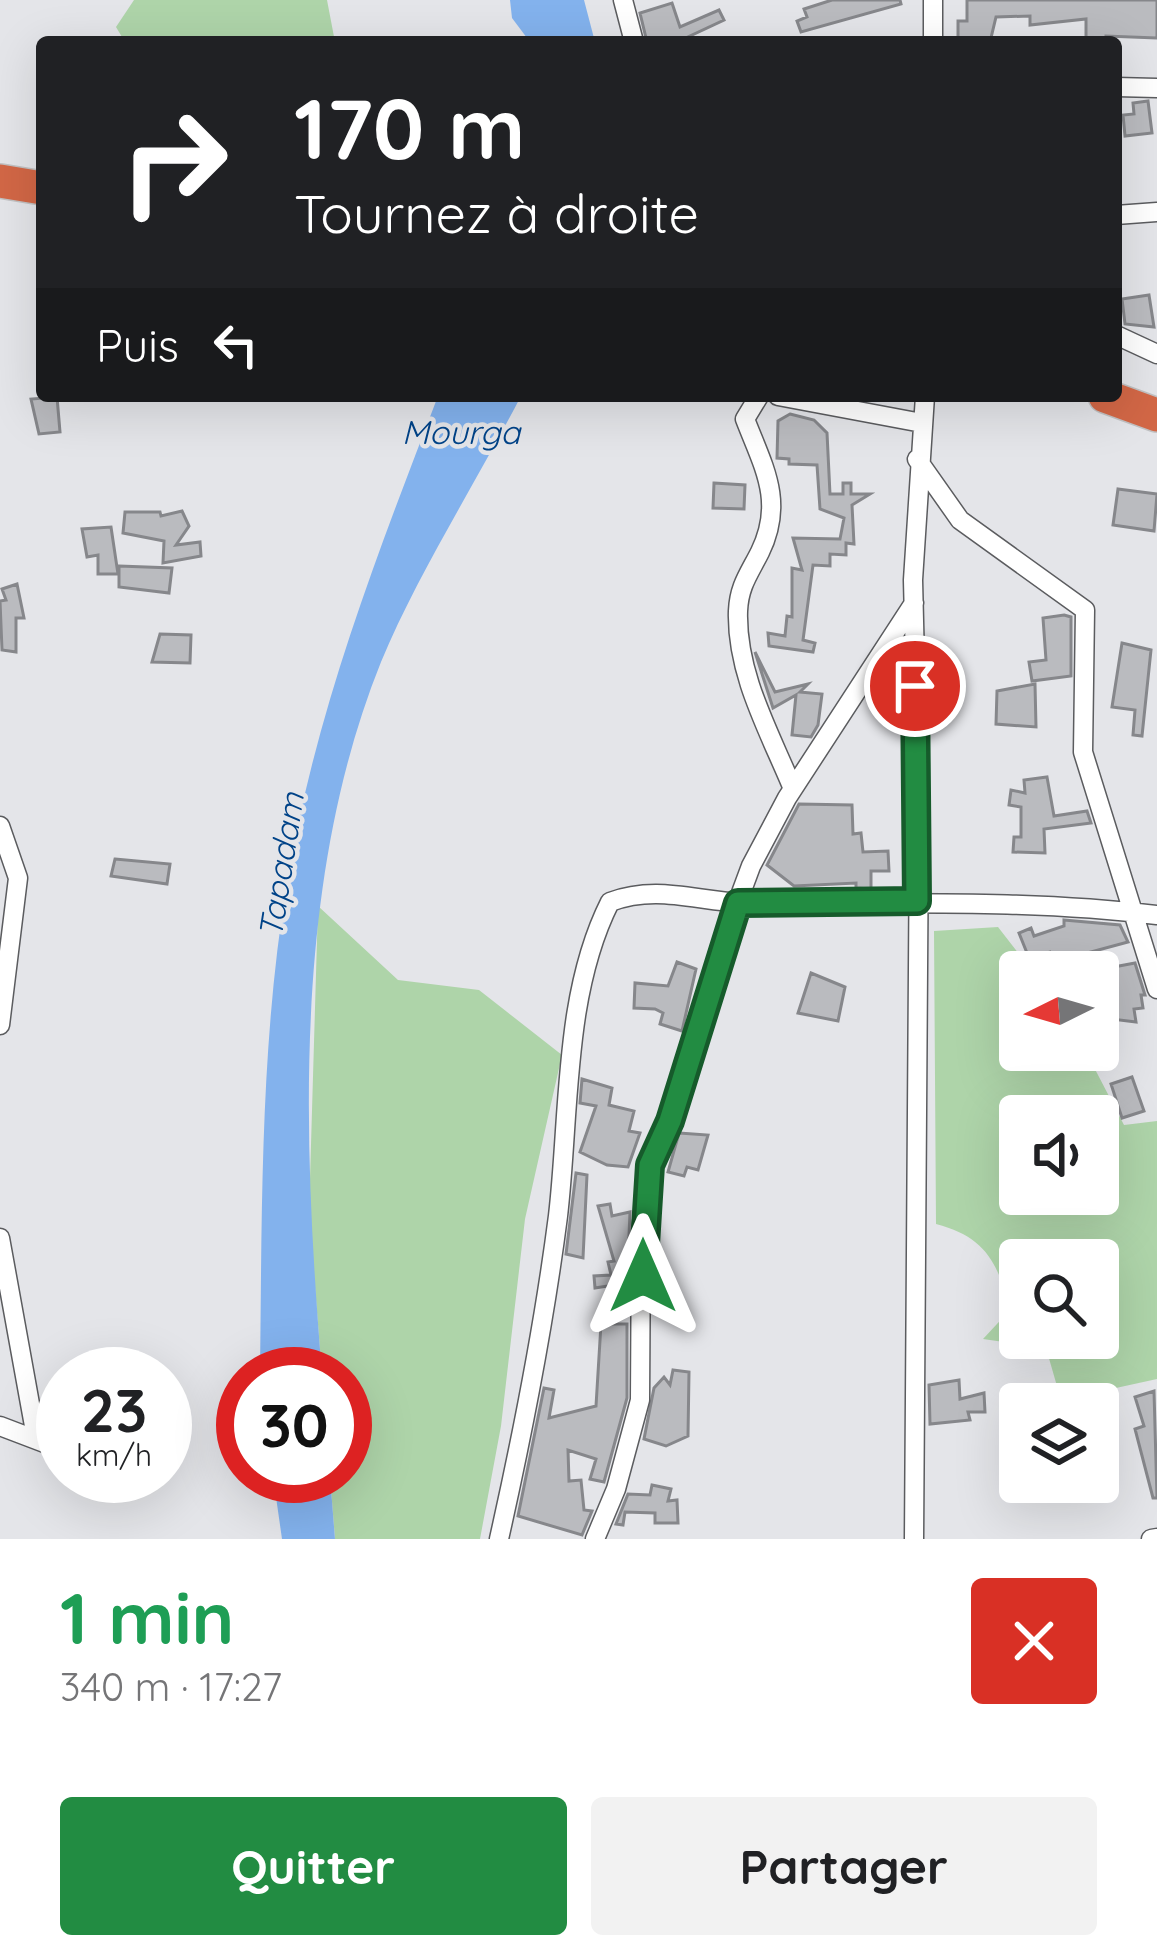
<!DOCTYPE html>
<html lang="fr">
<meta charset="utf-8">
<style>
body{margin:0;font-family:Quicksand,sans-serif;background:#f2f2f2;color:#202124;height:100vh;display:flex;flex-direction:column;font-size:45px;white-space:nowrap}
*{box-sizing:border-box;margin:0}
p{font-size:39px;color:#757577}
.icon{flex:none;width:66px;height:66px;fill:none;stroke:currentColor;stroke-width:2;stroke-linecap:round;stroke-linejoin:round}
.map{position:relative;height:1539px;overflow:hidden}
.details{display:flex;flex-direction:column;background:#fff;flex:1}
.details>*{flex:none}
.banner{position:absolute;left:36px;top:36px;width:1086px;height:366px;border-radius:12px;box-shadow:0 12px 48px #0002;background:#202124;color:#fff;overflow:hidden}
.needle{width:78px;rotate:265deg}
.controls{position:absolute;left:999px;top:951px;display:grid;gap:24px}
.controls a{display:grid;place-items:center;width:120px;height:120px;border-radius:12px;background:#fff;box-shadow:0 12px 48px #0002;font-size:60px}
.speed{position:absolute;left:36px;top:1347px;display:flex;gap:24px;font-size:60px;font-weight:700;text-align:center}
.speed>*{display:grid;place-content:center;width:156px;height:156px;border-radius:50%;background:#fff;box-shadow:0 12px 48px #0002;line-height:1}
.speed small{font-size:30px;font-weight:400}
.speed .limit{border:18px solid #d22;background:#fff;color:#111}
.pin{position:absolute;display:grid;place-items:center;width:102px;height:102px;color:#fff;margin:-51px;border:6px solid #fff;border-radius:50%;box-shadow:0 3px 12px #0007}
.me{position:absolute;width:132px;margin:-66px;rotate:0deg;stroke-linejoin:round;filter:drop-shadow(0 0 9px #0008)}
.turn{display:flex;align-items:center;gap:42px;height:252px;padding:0 60px;font-size:54px}
.turn .icon{width:156px;height:156px;stroke-width:2.5}
.turn b{display:block;font-size:84px;line-height:102px}
.then{display:flex;align-items:center;height:114px;padding:0 60px;background:#0003;gap:24px;font-size:45px}
.round{display:grid;place-items:center;flex:none;width:126px;height:126px;border-radius:12px;background:#f2f2f2}
.headline{display:flex;align-items:center;justify-content:space-between;height:204px;padding:0 60px}
h1{font-size:72px;font-weight:700;line-height:90px;color:#1e9e55}
.primary-button{display:flex;gap:24px;margin-top:auto;padding:24px 60px}
.primary-button a{flex:1;height:138px;border-radius:12px;background:#228c42;color:#fff;font-size:48px;font-weight:700;line-height:138px;text-align:center}
.primary-button a+a{background:#f2f2f2;color:#202124}
.map>svg:first-child{display:block}
.green{fill:#aed4a9;fill-rule:evenodd}
.water{fill:#83b2ed}
.building{fill:#babbbf;stroke:#86878b;stroke-width:3}
.lines{fill:none;stroke-linecap:round;stroke-linejoin:round}
.street-casing{stroke:#5b5c5f;stroke-width:21}
.highway-casing{stroke:#c1c1c2;stroke-width:36}
.street{stroke:#fff;stroke-width:18}
.highway{stroke:#d26746;stroke-width:33}
.route-casing{stroke:#165b2b;stroke-width:30}
.route{stroke:#228c42;stroke-width:21}
.labels{text-anchor:middle;stroke-width:9;stroke-linejoin:round;paint-order:stroke}
.water-label{font-size:33px;font-style:italic;fill:#004388;stroke:#e4e5e9}
</style>
<div class="map">
<svg width="1157" height="1539" viewBox="0 0 1157 1539">
<rect width="100%" height="100%" fill="#e4e5e9"/>
<path class="green" d="M134 0H327L335 42H125L116 27Z
M318 906 398 980 479 990 562 1055 525 1219 501 1426 480 1539H335L330 1476H345V1374H322L309 1213Z
M998 927 1033 972H1020V1050H1085L1124 1125 1157 1121V1379L1061 1400 1046 1348 983 1339 1010 1310C998 1263 986 1237 936 1224L934 931ZM1020 1116H1098V1194H1020ZM1020 1260H1098V1338H1020Z"/>
<path class="water" d="M510 0H584L595 42H530L512 18Z
M438 396H521C477 481 417 575 381 662 292 883 303 1141 322 1374H260C262 1211 260 1044 287 883 315 713 377 555 438 396Z
M273 1476H330L335 1539H282Z"/>
<path class="building" d="M832 0H900L901 4 801 32 797 21 807 17 804 9Z
M967 0H1157V38L1106 36V42H1086V19L1030 25V16L996 17 990 42H958V21H967Z
M672 3 680 27 719 10 724 20 677 42H647L640 13Z
M1148 101 1152 133 1125 136 1123 115 1134 114 1133 103Z
M1149 295 1154 327 1125 324 1122 299Z
M57 397 60 432 39 434 31 399Z
M790 414 814 420 827 433 830 494H843V483H851V494H870L852 505 854 544 846 543V555L830 554V566L813 565 803 640 815 643 813 652 769 646 768 633 785 636 787 616 792 617V568L802 570 793 538 840 539 844 518 820 509 817 465 789 464V459L777 458 778 421Z
M714 483 745 485 744 509 713 508Z
M1118 489 1157 494 1154 531 1113 525Z
M182 511 189 526 176 545 200 542 201 556 163 563 164 541 123 533 125 512H160L161 516Z
M111 527 118 574H98V555L87 557 82 529Z
M119 566 172 568 169 593 119 587Z
M17 584 24 618H16V652L2 650 0 601 6 600 2 589Z
M1064 615 1071 617V676L1032 681 1029 662 1046 660 1043 618Z
M160 634 191 635 190 663 152 662Z
M1122 643 1151 650 1142 736 1133 735 1135 710 1112 707Z
M755 652 775 692 808 684 800 692 822 694 818 725 811 737 792 735 796 695 773 708Z
M1035 684 1036 727 996 724 997 691Z
M1047 777 1054 816 1087 811 1091 823 1044 829 1045 853 1013 852 1014 837H1021V807L1009 805 1011 790 1025 793 1024 780Z
M799 804 852 805 853 834 861 833 863 852 888 851 889 871H871V889L856 888V883L794 886 767 865Z
M115 859 170 864 167 884 111 876Z
M1064 920 1120 925 1128 942 1054 962 1050 952 1029 958 1019 933 1031 928 1034 936 1064 926Z
M677 962 696 969 682 1031 660 1024 663 1013 655 1009 634 1008 635 983 668 986Z
M1135 963 1145 995H1141L1143 1008 1134 1009 1136 1022 1111 1019 1103 969Z
M811 973 845 987 838 1021 798 1013Z
M1132 1077 1144 1111 1122 1118 1111 1084Z
M582 1079 612 1088 609 1105 634 1111 629 1131 640 1133 628 1167 607 1165 580 1152 596 1106 580 1103Z
M679 1133 708 1135 698 1170 687 1167 684 1176 668 1172Z
M576 1173 587 1175 583 1258 566 1254Z
M610 1204 612 1216 630 1212 627 1283 595 1288 594 1276 611 1275 608 1262 614 1261 598 1206Z
M601 1324H627V1398L604 1482 590 1479 596 1459 568 1450 569 1481 581 1480 584 1510 592 1511 582 1535 518 1516 544 1388 554 1390 549 1418 596 1406Z
M673 1370 689 1372 688 1436 666 1446 644 1439 654 1388 664 1377 670 1385Z
M959 1380 960 1399 984 1393 985 1412H968L970 1420 930 1424 929 1385Z
M1154 1391 1157 1498H1153L1135 1429 1144 1426 1135 1397Z
M652 1485 671 1489 668 1501 677 1500 678 1523H655V1513L625 1512 623 1525 616 1524 628 1494 650 1495Z"/>
<g class="lines">
<g class="street-casing">
<path id="street" d="M623 0 634 42
M933 42V0
M1116 87 1157 88
M1116 215 1157 212
M1116 335 1157 354
M759 396 745 419C763 466 785 501 760 552 749 574 739 586 738 611 736 674 770 733 793 789
M778 396 922 423
M917 459 960 520 1085 610 1083 752 1157 989
M0 826 18 878 0 1025
M0 1238 36 1437
M0 1426 63 1450
M499 1539C523 1432 544 1325 558 1216 570 1114 563 995 610 902 658 884 698 902 745 903 882 905 1020 898 1157 915
M595 1539 616 1489 640 1400 641 1232 649 1165 670 1121 728 928 751 866 787 798 914 603
M914 1539 919 827 913 580 925 396
M1151 1539 1157 1538"/>
</g>
<g class="highway-casing">
<path id="highway" d="M0 181 42 188
M1105 396 1157 415"/>
</g>
<use href="#street" class="street"/>
<use href="#highway" class="highway"/>
</g>
<g class="lines">
<g class="route-casing">
<path id="route" d="M643 1276 650 1165 670 1121 738 903 917 901 915 686"/>
</g>
<use href="#route" class="route"/>
</g>
<g class="labels">
<g class="water-label">
<text x="461" y="444">Mourga</text>
<text transform="translate(281 865) rotate(-81)" y="12">Tapadam</text>
</g>
</g>
</svg>
<div class="controls">
<a><svg class="needle" viewBox="-14 -14 28 28"><path d="M0-13l5 13h-10z" fill="#e53935"/><path d="M0 13l5-13h-10z" fill="#757577"/></svg></a>
<a><svg class="icon" aria-label="sound" viewBox="0 0 24 24"><path d="M4 9h4l5-4v14l-5-4H4zM17 9q2 3 0 6"/></svg></a>
<a><svg class="icon" aria-label="search" viewBox="0 0 24 24"><circle cx="10" cy="10" r="6"/><path d="M15 15l6 6"/></svg></a>
<a><svg class="icon" aria-label="layers" viewBox="0 0 24 24"><path d="M12 4l9 5-9 5-9-5zM3 14l9 5 9-5"/></svg></a>
</div>
<div class="speed"><div>23<small>km/h</small></div><div class="limit">30</div></div>
<div class="pin" style="left:915px;top:686px;background:#d93025"><svg class="icon" aria-label="arrive" viewBox="0 0 24 24"><path d="M6 21V4h12l-3 4 3 4H6"/></svg></div>
<svg class="me" style="left:643px;top:1276px" viewBox="-20 -20 40 40"><path d="M0-17L14 15 0 8-14 15z" fill="#228c42" stroke="#fff" stroke-width="4"/></svg>
<div class="banner">
<div class="turn"><svg class="icon" aria-label="right" viewBox="0 0 24 24"><path d="M7 20v-9h11M14 6l5 5-5 5"/></svg><div><b>170 m</b>Tournez à droite</div></div>
<div class="then">Puis<svg class="icon" aria-label="left" viewBox="0 0 24 24"><path d="M17 20v-9H6M10 6l-5 5 5 5"/></svg></div>
</div>
</div>
<section class="details">
<div class="headline"><div><h1>1 min</h1><p>340 m · 17:27</p></div><a class="round" style="background:#d93025;color:#fff"><svg class="icon" aria-label="close" viewBox="0 0 24 24"><path d="M6 6l12 12M18 6L6 18"/></svg></a></div>
<div class="primary-button"><a>Quitter</a><a>Partager</a></div>
</section>
